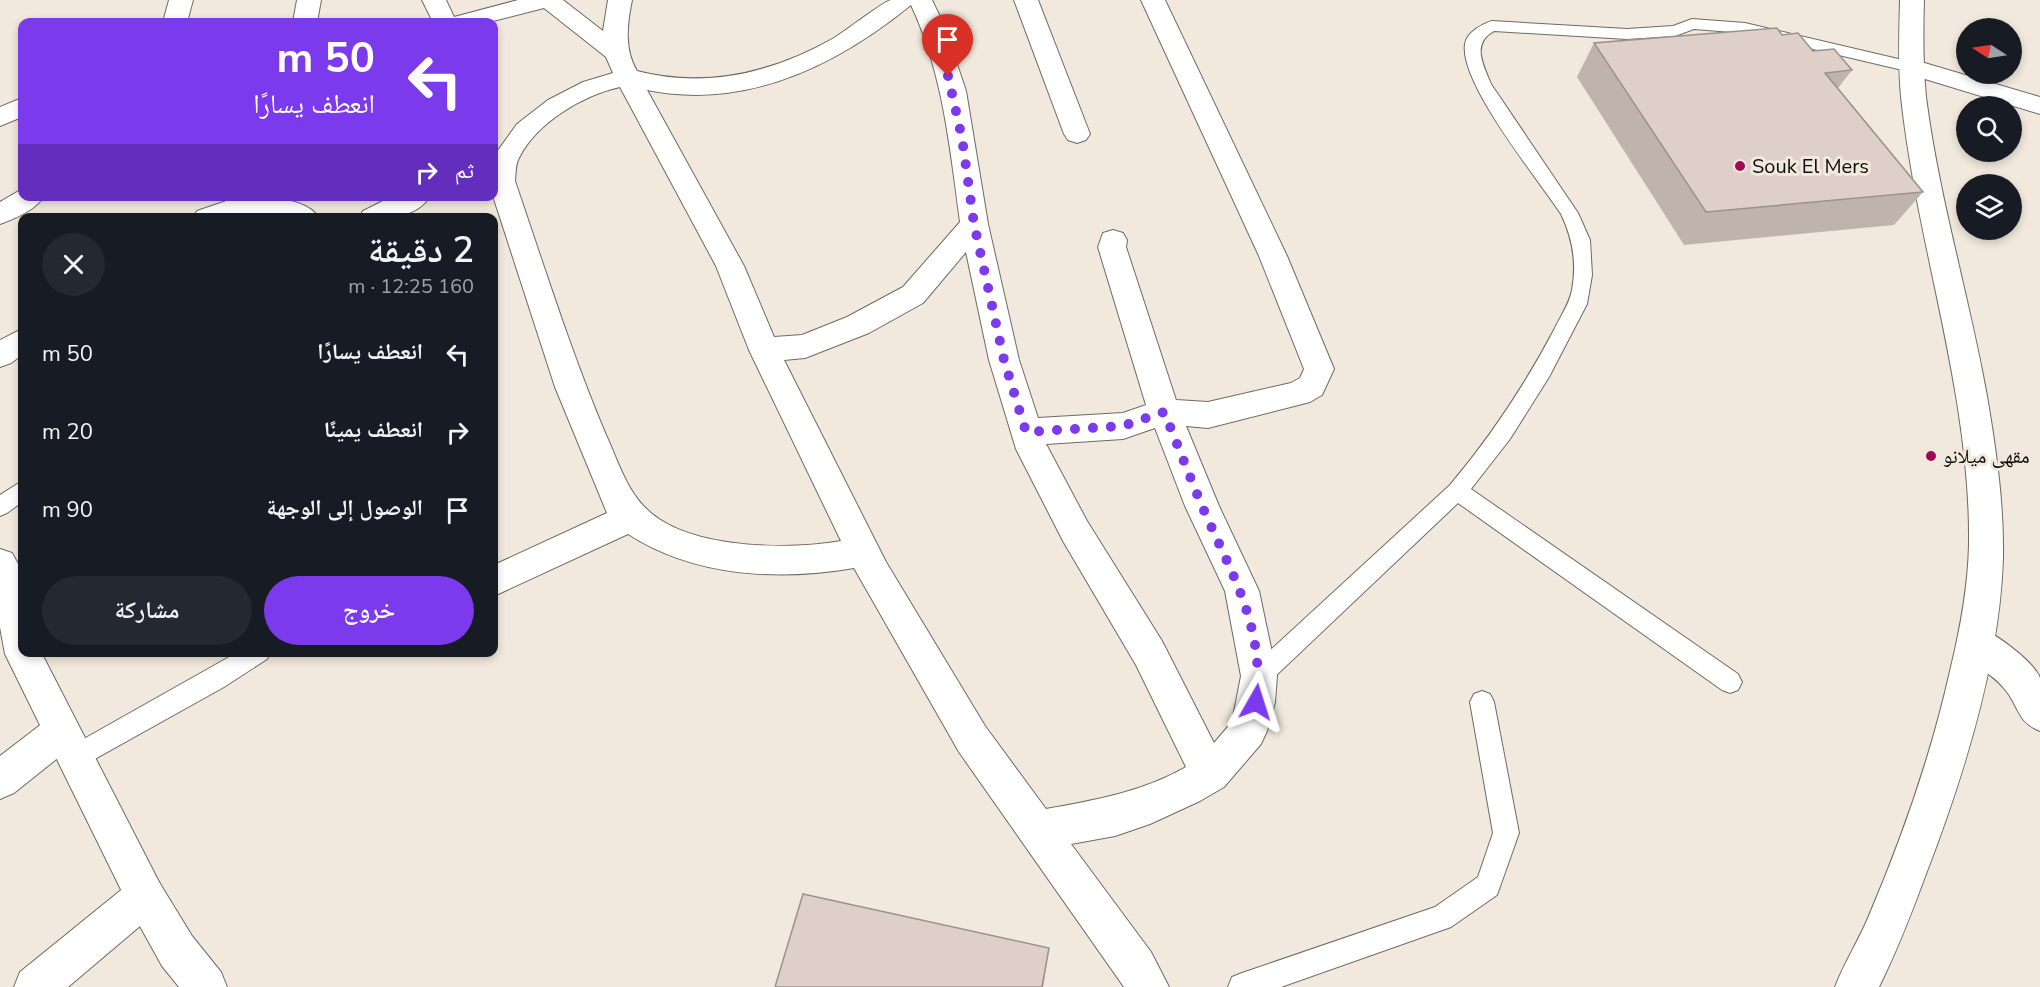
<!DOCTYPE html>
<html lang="ar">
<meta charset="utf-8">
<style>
body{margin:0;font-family:"Nunito Sans","Noto Naskh Arabic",sans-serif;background:#242831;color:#f1f3f6;direction:rtl;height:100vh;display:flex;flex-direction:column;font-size:22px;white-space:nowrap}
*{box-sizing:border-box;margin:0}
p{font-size:20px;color:#9ea1a6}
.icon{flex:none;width:33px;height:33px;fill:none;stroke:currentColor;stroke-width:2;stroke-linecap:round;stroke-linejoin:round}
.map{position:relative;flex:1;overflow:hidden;direction:ltr}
.sheet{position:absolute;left:18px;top:213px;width:480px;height:444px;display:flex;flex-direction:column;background:#171b24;border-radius:12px;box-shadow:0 3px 9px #0003;direction:rtl}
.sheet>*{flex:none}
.guide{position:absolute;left:18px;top:18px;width:480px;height:183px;border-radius:12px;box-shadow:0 3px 9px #0003;direction:rtl;background:#7c3aed;color:#fff;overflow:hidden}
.needle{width:39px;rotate:282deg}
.fabs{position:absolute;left:1956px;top:18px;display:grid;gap:12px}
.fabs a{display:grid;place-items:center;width:66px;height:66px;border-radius:50%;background:#171b24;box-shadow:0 3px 9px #0003;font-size:30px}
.pin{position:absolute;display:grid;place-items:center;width:51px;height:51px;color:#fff;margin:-62px -26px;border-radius:50% 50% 50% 0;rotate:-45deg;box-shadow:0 0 6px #0007}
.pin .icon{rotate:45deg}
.me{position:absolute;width:66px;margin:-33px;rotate:6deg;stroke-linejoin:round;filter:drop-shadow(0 0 4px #0008)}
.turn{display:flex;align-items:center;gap:21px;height:126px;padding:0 24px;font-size:27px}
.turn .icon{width:78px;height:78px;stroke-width:2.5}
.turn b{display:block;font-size:42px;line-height:51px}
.then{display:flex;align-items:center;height:57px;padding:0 24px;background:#0003;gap:12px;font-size:22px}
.round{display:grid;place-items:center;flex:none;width:63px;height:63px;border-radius:32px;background:#242831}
.overview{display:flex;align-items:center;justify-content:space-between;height:102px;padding:0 24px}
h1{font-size:36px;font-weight:600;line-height:45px}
.action{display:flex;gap:12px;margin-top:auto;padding:12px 24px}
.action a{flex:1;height:69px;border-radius:36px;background:#7c3aed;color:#fff;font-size:24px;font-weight:600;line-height:69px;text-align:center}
.action a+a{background:#242831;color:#f1f3f6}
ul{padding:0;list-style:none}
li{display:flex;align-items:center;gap:18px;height:78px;padding:0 24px}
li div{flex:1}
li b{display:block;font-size:22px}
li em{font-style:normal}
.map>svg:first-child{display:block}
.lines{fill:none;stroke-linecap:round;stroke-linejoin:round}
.service-casing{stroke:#716a5f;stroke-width:2}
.minor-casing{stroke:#716a5f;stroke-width:2}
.tertiary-casing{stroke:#716a5f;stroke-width:2}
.service{fill:#fff;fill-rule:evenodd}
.minor{fill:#fff;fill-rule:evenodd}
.tertiary{fill:#fff;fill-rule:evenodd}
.wall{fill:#c0b2ad}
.shaded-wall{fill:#9c918d}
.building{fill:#dfcfc9;stroke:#9c918d;stroke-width:1.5}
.route{stroke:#7c3aed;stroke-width:10;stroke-dasharray:0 18}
.poi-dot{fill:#9f0a51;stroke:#f1e9dd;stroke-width:2}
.labels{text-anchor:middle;stroke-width:6;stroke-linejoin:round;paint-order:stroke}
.poi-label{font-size:20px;fill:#0f0d09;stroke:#f1e9dd;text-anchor:start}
</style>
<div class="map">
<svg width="2040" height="987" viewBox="0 0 2040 987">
<rect width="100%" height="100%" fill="#f1e9dd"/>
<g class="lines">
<g class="service-casing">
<path id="service" d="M1692 19 1745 23 1911 62 1919 67 1911 72 1745 33 1694 29 1675 36 1627 39 1494 31C1471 44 1483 64 1491 84L1578 213 1590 240 1592 275 1587 304 1549 377 1510 439 1471 489 1738 674 1742 682 1738 690 1730 693 1722 690 1458 503 1267 684 1259 687 1251 684 1247 676 1251 668 1450 485C1491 436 1525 385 1555 328 1561 315 1569 305 1572 290 1577 263 1573 239 1561 214 1538 179 1459 83 1465 44 1467 32 1482 24 1492 21L1627 29 1673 26Z
M22 481V502L7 513 0 516V495Z
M238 652H270L267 659 224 687 84 765 75 769 66 765 63 757 66 749Z
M1482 691 1490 694 1494 702 1519 833 1497 895 1451 927 1281 987H1228L1232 977 1242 973 1435 907 1478 877 1493 833 1470 702 1474 694Z"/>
</g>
<g class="minor-casing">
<path id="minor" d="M169 0H193L187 22H163Z
M297 0H321L317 22H293Z
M422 0H446L454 17 518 0H563L603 31 608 0H632C627 24 624 49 637 71 707 89 772 73 834 38 844 32 884 1 891 0 903 0 919 0 932 0L944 25 966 91 988 224 1019 360 1038 418 1123 413 1146 405 1098 247 1103 233 1113 230 1123 233 1127 240 1126 247 1176 400 1208 402 1291 383 1300 378 1304 369 1259 256 1141 0H1165L1287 256 1334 369 1322 395 1310 402 1208 428 1186 426 1219 506 1259 591 1277 676 1275 702 1267 731 1261 744 1224 787 1200 801 1150 824 1115 836 1071 844 1151 952 1169 987H1124L959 752 854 568C779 581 694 577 628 534L494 596V565L607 513 555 387 493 196 494 156 517 124 548 100 583 82 613 73 606 57 544 8 489 22H433ZM911 5C943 73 950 148 960 222L903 287 847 317 802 335 774 337 744 266 647 90C746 110 836 66 911 5ZM620 87 716 266 749 350 841 541C789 550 693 549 651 513 627 493 619 463 606 435 571 352 544 266 515 181 516 173 515 165 519 158 536 123 583 95 620 87ZM966 252 989 360 1016 449 1063 541 1136 665 1186 767C1142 792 1096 800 1046 809L985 726 886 562 784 360 805 358 869 333 923 303ZM1155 428 1185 506 1225 591 1241 676 1232 722 1214 743 1162 641 1087 521 1046 444 1123 439Z
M1014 0H1038L1090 134 1086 140 1077 143 1068 140 1064 134Z
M1911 59 2040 97V114L1902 72 1899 67 1902 62Z
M22 98V117L0 126V107Z
M22 189V196H44C36 210 14 219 0 224V202Z
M241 196C262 196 307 197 319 218H276L267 214H249L238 218H193L197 211Z
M393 196H430C416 220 383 218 359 218L363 211Z
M22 329V355L11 363 0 367V340Z
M1975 625C1992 631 2034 661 2040 678 2040 690 2040 717 2040 731 2018 722 2020 710 2007 692 1993 672 1967 664 1957 641L1962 629Z
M61 714 74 719 80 732 74 745 14 793 0 799V756L48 719Z
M145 876 159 882 165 896 159 910 68 987H14L20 972 131 882Z"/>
</g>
<g class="tertiary-casing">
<path id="tertiary" d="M1900 0H1924C1923 32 1923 65 1926 97 1939 198 1969 296 1987 396 1996 449 2004 504 2003 558 2000 662 1963 778 1926 874 1912 912 1897 951 1879 987H1835C1844 963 1858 942 1868 918 1902 838 1931 756 1950 671 1960 630 1968 588 1969 545 1971 393 1917 247 1901 97 1898 65 1899 32 1900 0Z
M0 549 12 553 22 571V652H41L159 882 192 936 221 972 227 987H179L162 966 131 910 5 654 0 627Z"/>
</g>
<use href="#service" class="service"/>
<use href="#minor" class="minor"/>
<use href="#tertiary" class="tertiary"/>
</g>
<path class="wall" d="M1782 35 1852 70 1838 88 1923 192 1894 225 1684 245 1577 77 1594 43Z"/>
<path class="shaded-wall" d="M1049 948 1043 987H1042Z"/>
<path class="building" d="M1777 28 1782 35 1798 33 1813 51 1834 49 1852 70 1825 73 1923 192 1706 212 1594 43Z
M803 894 1049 948 1042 987H775Z"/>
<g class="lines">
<path class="route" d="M948 76 962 138 974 224 1004 360 1026 432 1123 426 1164 412C1177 443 1189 475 1202 506 1230 571 1266 628 1256 702"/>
</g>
<g class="poi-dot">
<circle cx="1740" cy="166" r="6"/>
<circle cx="1931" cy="456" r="6"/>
</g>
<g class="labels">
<g class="poi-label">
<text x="1752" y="173">Souk El Mers</text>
<text x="1943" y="463">مقهى ميلانو</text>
</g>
</g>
</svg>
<div class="fabs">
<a><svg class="needle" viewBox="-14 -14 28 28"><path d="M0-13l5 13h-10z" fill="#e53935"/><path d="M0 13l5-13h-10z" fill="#9ea1a6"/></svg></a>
<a><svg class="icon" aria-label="search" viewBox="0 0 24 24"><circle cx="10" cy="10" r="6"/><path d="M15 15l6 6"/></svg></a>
<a><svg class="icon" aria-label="layers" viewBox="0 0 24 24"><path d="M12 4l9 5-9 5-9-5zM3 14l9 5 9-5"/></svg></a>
</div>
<div class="pin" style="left:948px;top:76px;background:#d93025"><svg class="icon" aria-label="arrive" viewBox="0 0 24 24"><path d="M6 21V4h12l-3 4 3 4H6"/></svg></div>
<svg class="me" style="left:1256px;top:702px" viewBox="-20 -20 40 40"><path d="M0-17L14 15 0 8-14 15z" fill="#7c3aed" stroke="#fff" stroke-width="4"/></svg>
<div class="guide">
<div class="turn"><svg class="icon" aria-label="left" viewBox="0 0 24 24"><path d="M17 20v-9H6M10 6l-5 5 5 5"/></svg><div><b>50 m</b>انعطف يسارًا</div></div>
<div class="then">ثم<svg class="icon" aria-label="right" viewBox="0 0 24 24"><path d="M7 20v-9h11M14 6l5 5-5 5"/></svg></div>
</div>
<section class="sheet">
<div class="overview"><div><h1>2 دقيقة</h1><p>160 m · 12:25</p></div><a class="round"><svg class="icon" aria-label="close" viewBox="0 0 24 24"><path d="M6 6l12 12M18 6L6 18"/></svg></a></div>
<ul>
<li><svg class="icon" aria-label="left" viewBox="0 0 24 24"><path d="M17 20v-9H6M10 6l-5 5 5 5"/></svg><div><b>انعطف يسارًا</b></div><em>50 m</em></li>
<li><svg class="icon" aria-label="right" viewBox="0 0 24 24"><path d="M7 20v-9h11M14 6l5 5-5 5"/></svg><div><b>انعطف يمينًا</b></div><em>20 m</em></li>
<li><svg class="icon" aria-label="arrive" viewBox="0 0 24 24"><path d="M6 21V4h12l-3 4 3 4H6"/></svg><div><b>الوصول إلى الوجهة</b></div><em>90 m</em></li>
</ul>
<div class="action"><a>خروج</a><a>مشاركة</a></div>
</section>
</div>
